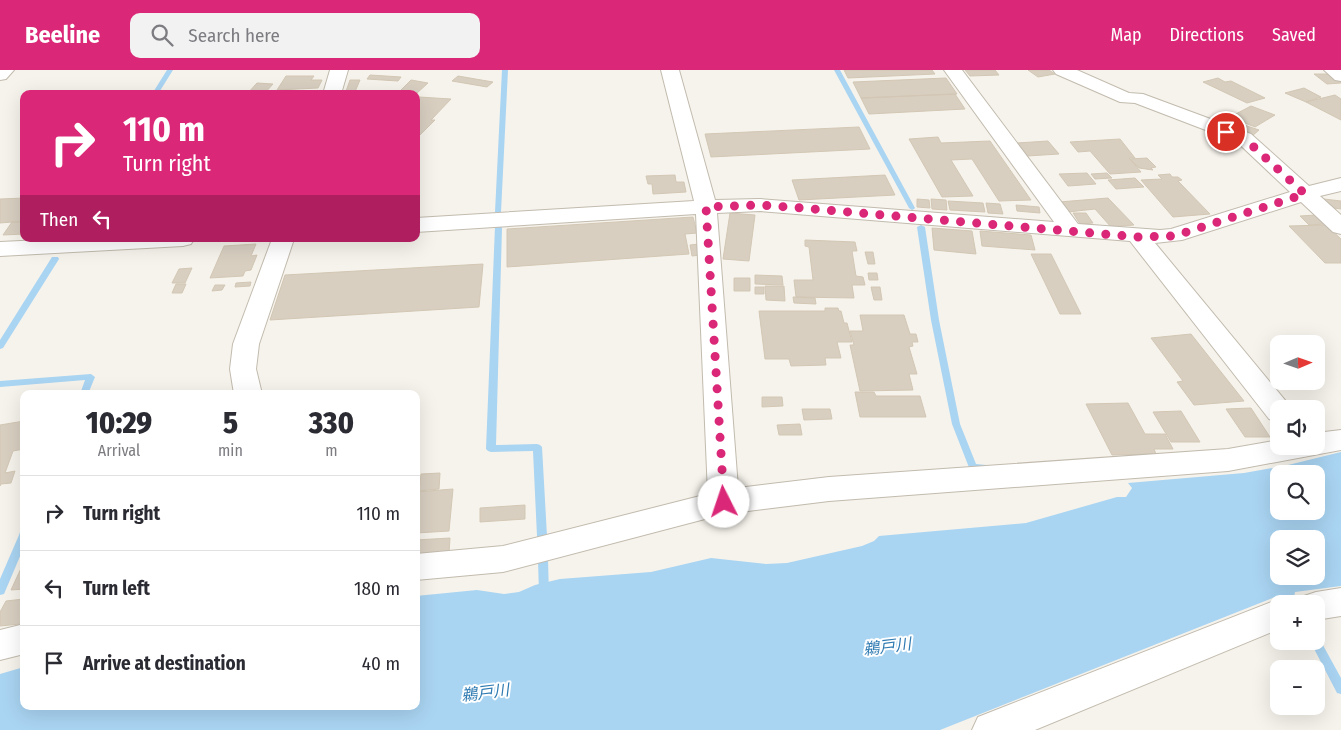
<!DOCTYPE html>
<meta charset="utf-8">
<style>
body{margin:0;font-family:"Fira Sans Condensed","Noto Sans JP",sans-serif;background:#f2f2f3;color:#2b2b33;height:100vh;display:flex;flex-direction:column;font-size:19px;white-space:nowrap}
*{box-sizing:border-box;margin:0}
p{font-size:16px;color:#7c7c81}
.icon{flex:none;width:28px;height:28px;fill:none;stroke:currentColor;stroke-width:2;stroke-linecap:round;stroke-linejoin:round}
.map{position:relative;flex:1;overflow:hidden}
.side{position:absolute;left:20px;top:320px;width:400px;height:320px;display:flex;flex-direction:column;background:#fff;border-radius:10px;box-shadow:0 5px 20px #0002}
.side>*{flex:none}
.banner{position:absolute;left:20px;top:20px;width:400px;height:152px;border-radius:10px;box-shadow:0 5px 20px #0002;background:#db2777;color:#fff;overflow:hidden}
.needle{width:32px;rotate:88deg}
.buttons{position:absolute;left:1270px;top:265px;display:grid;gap:10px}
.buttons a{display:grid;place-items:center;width:55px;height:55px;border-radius:10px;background:#fff;box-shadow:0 5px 20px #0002;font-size:25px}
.pin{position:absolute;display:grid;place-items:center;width:42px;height:42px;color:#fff;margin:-21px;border:2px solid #fff;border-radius:50%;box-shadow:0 1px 5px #0007}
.me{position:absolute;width:55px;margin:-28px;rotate:356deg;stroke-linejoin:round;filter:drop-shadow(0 0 4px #0008)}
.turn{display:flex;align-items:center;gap:18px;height:105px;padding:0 20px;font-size:22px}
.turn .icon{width:65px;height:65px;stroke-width:2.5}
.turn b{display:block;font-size:35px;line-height:42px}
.then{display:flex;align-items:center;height:48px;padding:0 20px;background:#0003;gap:10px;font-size:19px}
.eta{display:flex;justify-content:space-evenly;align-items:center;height:85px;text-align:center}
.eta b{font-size:30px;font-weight:800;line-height:35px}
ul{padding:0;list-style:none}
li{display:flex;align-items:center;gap:15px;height:75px;padding:0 20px;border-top:1px solid #e1e1e2}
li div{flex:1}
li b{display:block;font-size:19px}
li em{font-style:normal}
header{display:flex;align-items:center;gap:30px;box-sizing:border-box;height:70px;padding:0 25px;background:#db2777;color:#fff}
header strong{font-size:24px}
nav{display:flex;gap:28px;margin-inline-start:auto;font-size:18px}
.search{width:350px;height:45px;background:#f2f2f3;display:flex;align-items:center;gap:12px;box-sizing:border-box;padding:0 18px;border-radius:10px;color:#7c7c81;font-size:19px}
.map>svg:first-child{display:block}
.water{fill:#a9d4f2;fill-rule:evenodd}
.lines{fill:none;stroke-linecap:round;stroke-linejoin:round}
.stream{fill:#a9d4f2;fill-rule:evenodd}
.building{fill:#d8cfc1;stroke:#d3c7b4}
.minor-casing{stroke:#c2bbae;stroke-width:2}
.minor{fill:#fff;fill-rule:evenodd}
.route{stroke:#db2777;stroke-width:9;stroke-dasharray:0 16.2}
.labels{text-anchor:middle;stroke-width:4;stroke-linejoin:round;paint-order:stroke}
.near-water-label{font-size:16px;font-style:italic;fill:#2e7ab2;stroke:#fff}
</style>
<header>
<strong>Beeline</strong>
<div class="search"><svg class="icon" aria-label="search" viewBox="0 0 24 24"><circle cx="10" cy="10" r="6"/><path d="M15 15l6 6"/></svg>Search here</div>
<nav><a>Map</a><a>Directions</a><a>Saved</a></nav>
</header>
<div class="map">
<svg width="1341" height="660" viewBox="0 0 1341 660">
<rect width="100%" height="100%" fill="#f6f3ec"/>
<path class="water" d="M1341 382V516L1295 522 1294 528 1280 525 940 660H0V604L24 597V636H416V526L477 520 504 524 519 522 535 515 560 509 651 502 711 488 766 494 787 493 862 476 874 471 879 466 1026 453 1117 427H1126L1132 418 1128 413 1244 403 1284 396ZM1279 404H1316V441H1279ZM1279 469H1316V506H1279Z"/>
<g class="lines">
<path class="stream" d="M167 0H173L158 24H152Z
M502 0H508L501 142 498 144 495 142Z
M834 0H840L915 138 914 139 912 140 909 138Z
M921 155 925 157 939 250 960 354 976 394 986 395 988 397 986 399 973 402 970 400 952 354 931 250 917 157Z
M495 156H501L502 158 496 375 537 374 540 375 542 377 547 466 546 469 542 470 538 469 537 466 533 381 491 382 488 381 486 379Z
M52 187H58L59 189 3 278 0 279V270Z
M91 304 95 307 88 324H80L85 310 0 317V311Z
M24 461V477L4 524 0 525V509L19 465 20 462Z
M543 485 547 486 548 489 549 525 548 528 544 529 540 528 539 525 538 489 539 486Z
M1316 567 1319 568 1341 608V624L1337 623 1310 571H1316Z"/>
</g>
<path class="building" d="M844 0H932L935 4 848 8Z
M965 0H995L999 5 970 6Z
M1028 0H1049L1055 4 1038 7Z
M1314 4H1334L1341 9V13L1327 14Z
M370 5 401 7 398 11 367 9Z
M286 6H314L311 10H322L318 18 277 20Z
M458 6 493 12 487 17 452 11Z
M946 8 957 24 861 28 853 12Z
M1218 8 1225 12 1231 11 1265 28 1247 33 1203 12Z
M350 10H360L354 24H345Z
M411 10 428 13 417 23 400 21Z
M257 13 273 14 264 24H247Z
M1304 18 1321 27 1306 32 1285 23Z
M955 24 965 39 869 44 861 28Z
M1335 25 1341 29V50L1306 32Z
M419 27 451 29 431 50H435L418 67H416V29Z
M1251 36 1275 45 1255 57 1230 47Z
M1244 55 1259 60 1251 67 1236 62Z
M859 57 870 79 711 87 705 64Z
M938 67 941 73 990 71 1031 130 999 131 972 89 951 90 973 126 942 127 909 69Z
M1120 69 1135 88H1129L1141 102 1110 104 1090 81 1078 82 1070 72Z
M1048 71 1059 84 1027 86 1017 73Z
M1147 88 1156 97 1151 98 1153 100 1139 98 1130 89Z
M1087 103 1096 114 1068 116 1059 104Z
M1107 103 1112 108 1095 109 1091 104Z
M1170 104 1172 107H1178L1182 110 1178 111 1210 144 1173 147 1141 110 1162 109 1158 105Z
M675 105 676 112H684L686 122 653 124 652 114H648L646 106Z
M885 105 895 125 799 130 792 110Z
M1135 108 1144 117 1116 119 1108 110Z
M24 128V151L0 153V129Z
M1108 128 1134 155 1111 157 1095 139 1068 142 1059 132Z
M917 129 929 130 930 138 917 137Z
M931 129 946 130 947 140 932 139Z
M1324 129 1341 131V139L1334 138Z
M948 131 983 133 985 142 950 140Z
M986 133 1000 134 1003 144 988 143Z
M1016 135 1039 137 1040 143 1017 141Z
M730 143 755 145 749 191 723 189Z
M1073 143H1086L1093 153 1080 154Z
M1316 145 1325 154 1309 155 1300 146Z
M693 147 697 163 685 164 689 184 507 197V159Z
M12 152H24V164L3 165Z
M1326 155 1341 169V193H1325L1289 156Z
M932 158 972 161 976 184 934 180Z
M980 161 1031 165 1035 180 982 176Z
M805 170 855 172 857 181H852L856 206 863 207 865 215H852L854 228 796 227 794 210H813L809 177 805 176Z
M256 174 251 186 257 185 251 200 245 201 243 206 210 208 224 176Z
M699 174 701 185 692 186 690 175Z
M865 182H873L875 194H868Z
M1031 184H1051L1081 244H1060Z
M483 194 479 237 270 250 285 205Z
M192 198 185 213H172L179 199Z
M868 203H877L878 210H869Z
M755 205 782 206 783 215 755 214Z
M734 208H750V221H734Z
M251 212 250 216 235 217 236 213Z
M176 214H186L182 223H172Z
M215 215H225L222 220 212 221Z
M765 216H784L785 231 766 230Z
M755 217H764V224H755Z
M871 217H880L882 230H874Z
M793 227 815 228 816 234 794 233Z
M825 238H838L839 241H841L844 253H847L852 272H837L841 288H825L826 295 791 296 789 289H765L759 241H825Z
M860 245H904L910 264H916L918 272H912L913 276 909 277 917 304H909L913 320 860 321 850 275H854L850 261H863Z
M1191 264 1244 331 1194 335 1177 312 1183 311 1151 268Z
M855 322H874L876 326H920L926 347H860Z
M762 327H782L783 336 762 337Z
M1128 333 1145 364H1165L1173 379H1154L1156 384 1112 385 1086 334Z
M1251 338 1270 367H1245L1226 339Z
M802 339H830L832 349 804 350Z
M1181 341 1200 372H1171L1153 342Z
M24 351V379L13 381 5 403 15 401 11 413 1 414 0 416V355Z
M800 354 802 365H779L777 355Z
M440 403 439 419 419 421 421 404Z
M453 419 449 461 416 463V422Z
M525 435V449L480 452V438Z
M450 468 449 483 416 486V470Z
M23 494 24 519 11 520Z
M24 529V547L20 554 0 556V542L6 531Z"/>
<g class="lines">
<g class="minor-casing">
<path id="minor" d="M0 0H14L6 9 0 10Z
M330 0H348L341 24H323Z
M661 0H679L715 130 760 129 1054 152 944 0H962L1078 154 1160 160 1171 159 1290 122 1237 72 1135 33 1120 32 1056 4 1053 0H1077L1129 23 1143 24 1251 64 1309 116 1341 108V121L1320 126 1341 145V164L1333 162 1301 132 1182 170 1155 173 1289 335 1291 339H1279V352L1269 349 1130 171 760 141 717 143 738 418 829 407 1228 379 1279 370V376H1316V363L1341 360V380L1228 401 829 431 724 444 503 502 416 510V484L503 476 708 424 696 144 416 162V148L694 131Z
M1324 0H1341V11L1335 10Z
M63 169H194L191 174 183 176 0 186V172Z
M272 169H294L259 274 256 299 262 324H234L230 299 233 274Z
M1341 518V546L1316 550V534H1300L1304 526 1316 522Z
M1279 529 1291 534H1279V559L1035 660H972L978 647Z
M24 554V584L0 590V560Z"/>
</g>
<use href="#minor" class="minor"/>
</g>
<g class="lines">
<path class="route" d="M724 432 706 137 760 135 802 138 1138 167 1174 166 1305 124 1244 68 1226 62"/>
</g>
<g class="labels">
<g class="near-water-label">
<text transform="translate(887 576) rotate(-7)" y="6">鵜戸川</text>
<text transform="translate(485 622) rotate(-7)" y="6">鵜戸川</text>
</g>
</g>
</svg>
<div class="buttons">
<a><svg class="needle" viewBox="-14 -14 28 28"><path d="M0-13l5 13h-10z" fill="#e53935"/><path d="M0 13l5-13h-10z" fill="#7c7c81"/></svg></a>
<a><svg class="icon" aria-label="sound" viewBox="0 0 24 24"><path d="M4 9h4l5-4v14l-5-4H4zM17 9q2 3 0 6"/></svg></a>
<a><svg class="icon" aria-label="search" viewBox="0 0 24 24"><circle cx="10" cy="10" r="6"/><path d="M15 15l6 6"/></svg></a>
<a><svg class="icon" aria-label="layers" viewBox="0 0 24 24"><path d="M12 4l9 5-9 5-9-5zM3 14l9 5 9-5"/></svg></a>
<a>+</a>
<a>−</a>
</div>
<div class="pin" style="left:1226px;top:62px;background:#d93025"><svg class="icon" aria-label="arrive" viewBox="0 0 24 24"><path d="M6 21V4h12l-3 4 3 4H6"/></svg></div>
<svg class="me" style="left:724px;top:432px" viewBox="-20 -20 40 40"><circle r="19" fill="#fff"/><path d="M0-13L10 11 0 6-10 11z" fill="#db2777"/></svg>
<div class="banner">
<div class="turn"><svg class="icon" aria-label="right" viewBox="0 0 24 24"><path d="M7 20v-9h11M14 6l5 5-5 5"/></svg><div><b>110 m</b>Turn right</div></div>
<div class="then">Then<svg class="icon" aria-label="left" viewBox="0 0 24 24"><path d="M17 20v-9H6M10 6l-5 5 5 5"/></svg></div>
</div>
<section class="side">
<div class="eta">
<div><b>10:29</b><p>Arrival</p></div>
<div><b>5</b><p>min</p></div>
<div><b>330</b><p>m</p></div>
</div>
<ul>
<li><svg class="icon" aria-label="right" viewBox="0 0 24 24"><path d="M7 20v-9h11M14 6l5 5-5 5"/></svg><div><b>Turn right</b></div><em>110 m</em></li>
<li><svg class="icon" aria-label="left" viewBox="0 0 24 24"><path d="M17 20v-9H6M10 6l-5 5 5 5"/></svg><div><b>Turn left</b></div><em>180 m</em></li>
<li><svg class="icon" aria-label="arrive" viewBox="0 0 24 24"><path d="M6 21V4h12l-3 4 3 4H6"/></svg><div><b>Arrive at destination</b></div><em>40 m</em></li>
</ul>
</section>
</div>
